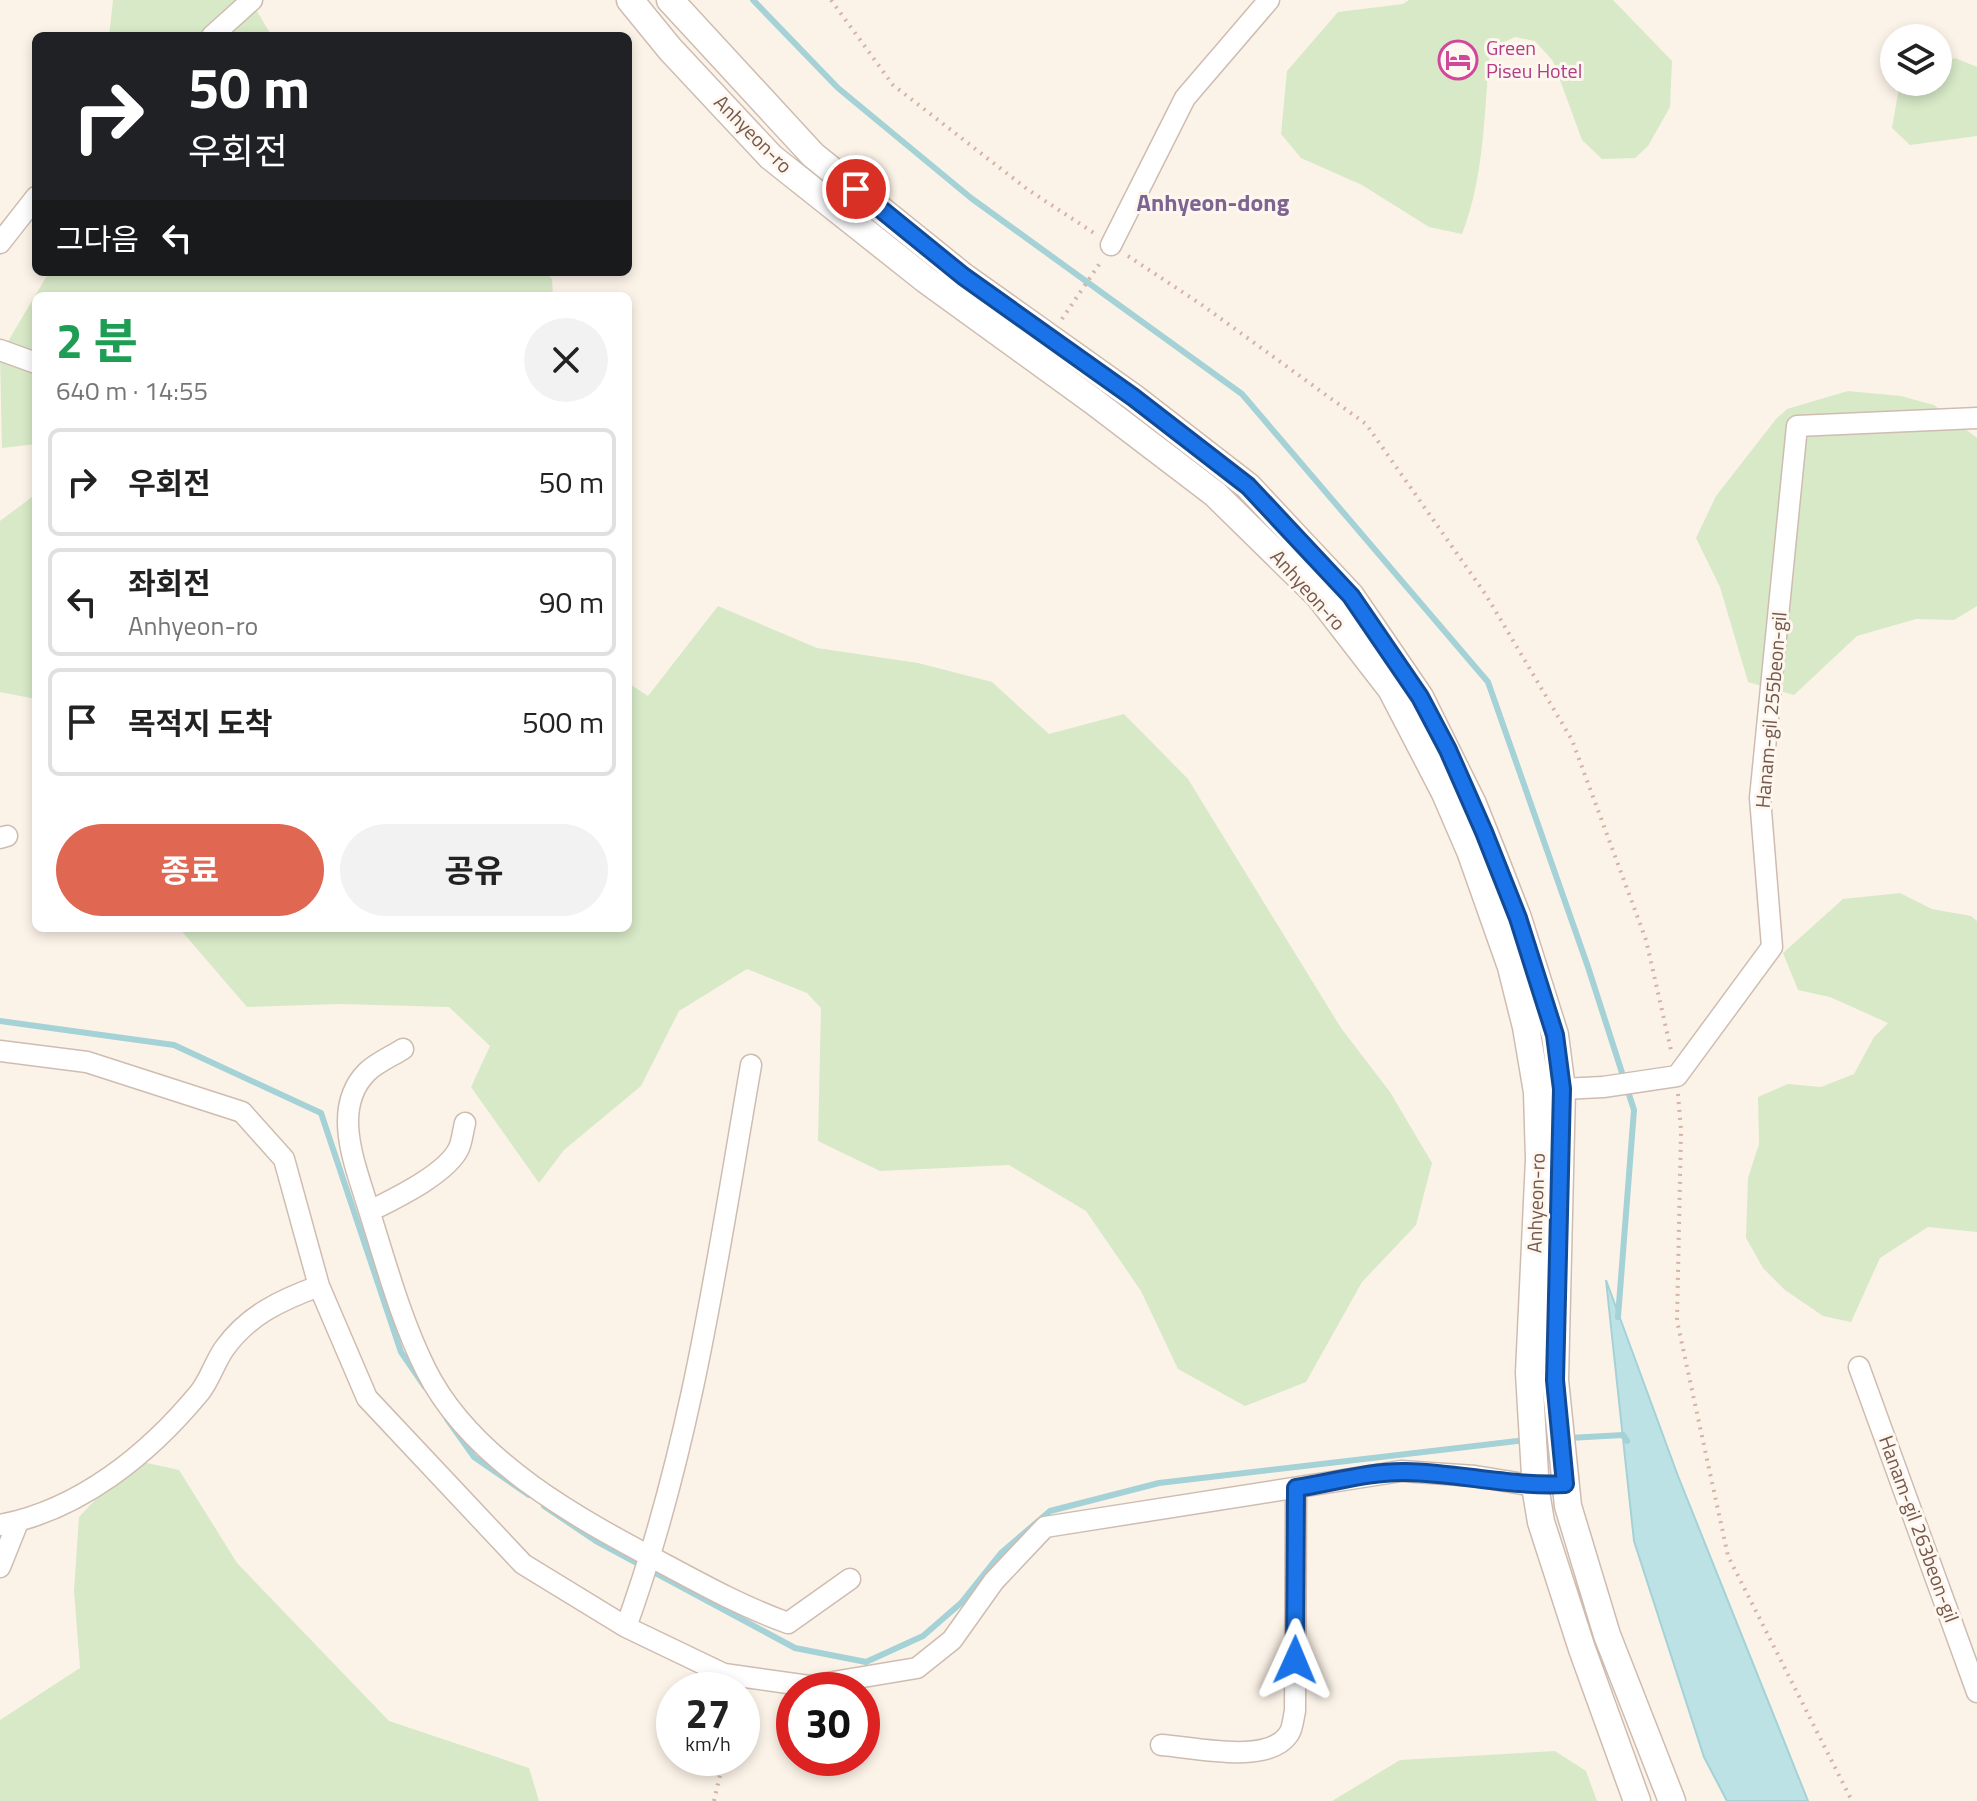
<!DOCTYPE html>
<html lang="ko">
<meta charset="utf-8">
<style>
body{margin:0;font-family:"Titillium Web","Noto Sans KR",sans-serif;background:#f2f2f2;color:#222;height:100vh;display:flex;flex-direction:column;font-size:30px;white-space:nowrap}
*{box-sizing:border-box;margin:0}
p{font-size:26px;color:#767676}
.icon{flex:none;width:44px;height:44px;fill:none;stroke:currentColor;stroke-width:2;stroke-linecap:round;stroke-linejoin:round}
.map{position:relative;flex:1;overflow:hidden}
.details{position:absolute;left:32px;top:292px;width:600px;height:640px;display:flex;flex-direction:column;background:#fff;border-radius:12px;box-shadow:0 4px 12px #0003}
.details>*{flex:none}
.hud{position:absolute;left:32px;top:32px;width:600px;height:244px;border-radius:12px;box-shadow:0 4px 12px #0003;background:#202124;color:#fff;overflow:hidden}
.fabs{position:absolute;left:1880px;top:24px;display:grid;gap:16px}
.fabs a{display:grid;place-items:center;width:72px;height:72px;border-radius:50%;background:#fff;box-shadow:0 4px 12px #0003;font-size:40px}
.speed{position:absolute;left:656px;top:1672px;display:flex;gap:16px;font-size:40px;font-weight:700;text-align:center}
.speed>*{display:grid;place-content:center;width:104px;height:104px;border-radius:50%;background:#fff;box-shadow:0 4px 12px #0003;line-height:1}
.speed small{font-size:20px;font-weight:400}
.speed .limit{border:12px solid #d22;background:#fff;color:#111}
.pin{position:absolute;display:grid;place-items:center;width:68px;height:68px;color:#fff;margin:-34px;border:4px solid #fff;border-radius:50%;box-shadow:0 2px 8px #0007}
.me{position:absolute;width:88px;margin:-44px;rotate:1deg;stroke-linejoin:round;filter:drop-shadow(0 0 6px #0008)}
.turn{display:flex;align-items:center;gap:28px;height:168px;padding:0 24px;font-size:36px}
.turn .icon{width:104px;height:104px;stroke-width:2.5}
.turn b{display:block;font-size:56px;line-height:68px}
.then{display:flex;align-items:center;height:76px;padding:0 24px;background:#0003;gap:16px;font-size:30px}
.round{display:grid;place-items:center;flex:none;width:84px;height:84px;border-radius:42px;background:#f2f2f2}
.summary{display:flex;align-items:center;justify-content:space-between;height:136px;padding:0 24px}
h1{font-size:48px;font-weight:700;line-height:60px;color:#1e9e55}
.button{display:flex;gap:16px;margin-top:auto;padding:16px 24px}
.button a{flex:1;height:92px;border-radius:48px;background:#e06853;color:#fff;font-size:32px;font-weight:700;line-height:92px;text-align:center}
.button a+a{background:#f2f2f2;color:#222}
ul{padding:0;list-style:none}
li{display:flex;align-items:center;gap:24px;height:108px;margin:0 16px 12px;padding:0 8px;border:4px solid #e0e0e0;border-radius:12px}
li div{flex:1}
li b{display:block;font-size:30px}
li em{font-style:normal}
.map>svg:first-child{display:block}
.green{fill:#d7e9c7}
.water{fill:#bde2e5;stroke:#a4d2d6;stroke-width:2}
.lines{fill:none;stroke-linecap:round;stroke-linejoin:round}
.stream{stroke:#a4d2d6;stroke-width:6}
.minor-casing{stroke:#cfbcb1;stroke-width:23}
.tertiary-casing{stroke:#cfbcb1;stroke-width:29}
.path{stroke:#d5b3a4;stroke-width:4;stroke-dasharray:2 6;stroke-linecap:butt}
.minor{stroke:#fff;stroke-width:20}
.tertiary{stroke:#fff;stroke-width:26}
.route-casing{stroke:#114b97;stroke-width:20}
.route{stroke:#1a73e8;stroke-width:14}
.labels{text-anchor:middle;stroke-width:6;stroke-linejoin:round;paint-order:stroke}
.hotel-label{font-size:20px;fill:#b23c85;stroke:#fef7ef;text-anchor:start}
.street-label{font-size:20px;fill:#75584d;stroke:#fef7ef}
.quarter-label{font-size:24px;font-weight:bold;fill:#7e6591;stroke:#fef7ef}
</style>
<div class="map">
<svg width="1977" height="1801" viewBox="0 0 1977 1801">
<rect width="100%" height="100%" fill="#fcf3e8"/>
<path class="green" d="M113 0H250L272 36H109Z
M1409 0H1613L1672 61 1670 107 1648 146 1635 158 1602 159 1582 140 1553 61 1535 41 1515 37 1490 49C1484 110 1485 176 1462 234L1429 227 1362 185 1301 158 1281 134 1287 71 1338 12 1403 4Z
M1955 58 1977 67V136L1910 145 1892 128 1900 82H1938V64Z
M49 272H545L552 279 553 296H36V444L2 448 0 355Z
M1848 391 1901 396 1934 405 1977 438V606L1954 620 1916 619 1857 636 1794 695 1748 682 1720 587 1696 538 1716 496 1776 419 1787 409Z
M36 494V699L0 692V521Z
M718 606 817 648 918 663 992 682 1049 734 1124 714 1188 779 1341 1028 1390 1092 1432 1163 1416 1225 1362 1282 1306 1382 1245 1406 1178 1369 1141 1291 1086 1211 1009 1165 880 1171 818 1141 821 1008 807 993 747 969 679 1011 641 1086 564 1150 539 1183 471 1087 490 1046 449 1007 340 1004 247 1007 179 928H628V683L648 696Z
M1900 893 1932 909 1971 916 1977 921V1232L1928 1227 1880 1258 1851 1322 1823 1316 1785 1290 1763 1268 1746 1238 1748 1178 1759 1144 1758 1097 1788 1084 1821 1087 1854 1074 1874 1037 1888 1023 1830 997 1798 990 1783 953 1843 899Z
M133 1460 179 1470 237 1563 389 1721 529 1768 539 1801H0V1720L80 1668 74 1591 79 1517Z
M1555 1751 1586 1771 1597 1801H1332L1400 1760Z"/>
<path class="water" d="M1606 1280 1678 1476 1808 1801H1727L1704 1757 1634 1541Z"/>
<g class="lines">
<path class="stream" d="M753 0 838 88 971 198 1242 394 1488 682 1588 967 1634 1110 1618 1317
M0 1021 174 1045 321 1113 401 1352 425 1387
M447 1419 474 1457 529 1495
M1569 1438 1623 1435 1627 1441
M544 1506 596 1541 795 1648 866 1662 923 1636 961 1603 1001 1553 1050 1511 1159 1483 1526 1440"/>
<g class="minor-casing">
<path id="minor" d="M212 36 252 0
M0 243 36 197
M1111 245 1185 98 1269 0
M0 350 36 363
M0 838 7 836
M403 1049C392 1056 376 1063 367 1072 331 1108 355 1164 367 1204 385 1260 400 1318 426 1370 472 1462 581 1520 668 1566 707 1587 746 1608 788 1623L850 1579
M0 1051 87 1062 242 1112 284 1159 319 1286 367 1398 523 1564 626 1627 724 1674 809 1686 917 1668 952 1640 994 1581 1045 1527 1401 1471 1475 1476 1535 1486
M1562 1089 1603 1087 1677 1076 1772 947 1760 798 1797 426 1977 418
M370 1211C394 1199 447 1174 459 1148 462 1141 463 1131 465 1123
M1859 1367 1977 1692
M0 1525C80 1510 149 1454 200 1392 210 1379 215 1362 224 1349 248 1315 281 1300 319 1286
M0 1567 18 1522
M626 1627C692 1445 718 1255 751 1065
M1161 1745C1194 1747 1267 1765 1288 1735 1293 1729 1293 1719 1295 1711L1296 1488"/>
</g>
<g class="tertiary-casing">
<path id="tertiary" d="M630 0 670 49 771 157 926 280 1093 401 1215 494 1319 596 1391 689 1445 793 1470 851 1511 967 1526 1027 1537 1092 1539 1159 1529 1373 1536 1492 1541 1522 1582 1649 1637 1801
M670 0 813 155 963 276 1133 397 1248 486 1351 596 1420 697 1473 804 1495 859 1518 918 1555 1035 1562 1089 1555 1380 1568 1506 1607 1635 1672 1801"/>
</g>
<path class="path" d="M831 0 893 85 1027 189 1094 233
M1128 256 1202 305 1366 424 1486 595 1572 740 1646 940 1671 1050
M1062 319 1102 260
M1678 1094 1681 1130 1677 1321 1728 1556 1852 1801
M714 1801 724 1758"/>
<use href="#minor" class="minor"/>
<use href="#tertiary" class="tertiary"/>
</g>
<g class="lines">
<g class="route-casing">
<path id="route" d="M856 189 963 276 1133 397 1248 486 1351 596 1420 697 1448 750 1484 832 1518 918 1555 1035 1562 1089 1555 1380 1565 1484C1512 1487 1459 1473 1406 1472 1370 1471 1331 1483 1296 1488L1295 1660"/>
</g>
<use href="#route" class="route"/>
</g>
<defs>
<g id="hotel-ring" transform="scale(2)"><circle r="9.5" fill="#fef7ef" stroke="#d1479c" stroke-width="1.5"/><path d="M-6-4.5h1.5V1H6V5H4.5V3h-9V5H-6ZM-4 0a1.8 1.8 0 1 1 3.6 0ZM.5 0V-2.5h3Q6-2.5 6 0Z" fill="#d1479c"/></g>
</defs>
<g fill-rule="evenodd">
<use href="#hotel-ring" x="1458" y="60"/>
</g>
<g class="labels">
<g class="hotel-label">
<text x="1486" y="55">Green<tspan x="1486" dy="23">Piseu Hotel</tspan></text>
</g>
<g class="street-label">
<text transform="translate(753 134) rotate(45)" y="7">Anhyeon-ro</text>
<text transform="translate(1308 590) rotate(48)" y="7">Anhyeon-ro</text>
<text transform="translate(1771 710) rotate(-85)" y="7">Hanam-gil 255beon-gil</text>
<text transform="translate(1536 1203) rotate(-88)" y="7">Anhyeon-ro</text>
<text transform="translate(1919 1529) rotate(70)" y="7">Hanam-gil 263beon-gil</text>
</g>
<g class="quarter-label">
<text x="1213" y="211">Anhyeon-dong</text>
</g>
</g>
</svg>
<div class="fabs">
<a><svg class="icon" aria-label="layers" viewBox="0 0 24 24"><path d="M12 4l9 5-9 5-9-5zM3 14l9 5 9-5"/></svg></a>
</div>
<div class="speed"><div>27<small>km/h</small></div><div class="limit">30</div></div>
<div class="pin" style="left:856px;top:189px;background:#d93025"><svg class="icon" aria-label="arrive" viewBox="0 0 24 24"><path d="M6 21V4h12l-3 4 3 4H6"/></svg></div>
<svg class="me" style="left:1295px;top:1660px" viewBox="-20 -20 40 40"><path d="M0-17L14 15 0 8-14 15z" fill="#1a73e8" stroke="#fff" stroke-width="4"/></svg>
<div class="hud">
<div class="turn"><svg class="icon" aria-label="right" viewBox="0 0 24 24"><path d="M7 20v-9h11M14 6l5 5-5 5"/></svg><div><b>50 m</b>우회전</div></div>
<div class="then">그다음<svg class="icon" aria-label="left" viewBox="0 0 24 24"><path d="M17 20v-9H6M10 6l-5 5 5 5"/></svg></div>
</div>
<section class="details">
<div class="summary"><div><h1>2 분</h1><p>640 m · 14:55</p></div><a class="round"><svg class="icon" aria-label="close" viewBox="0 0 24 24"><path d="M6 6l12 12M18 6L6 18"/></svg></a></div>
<ul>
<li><svg class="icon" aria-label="right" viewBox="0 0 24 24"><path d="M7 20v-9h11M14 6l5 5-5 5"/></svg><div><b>우회전</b></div><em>50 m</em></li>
<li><svg class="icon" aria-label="left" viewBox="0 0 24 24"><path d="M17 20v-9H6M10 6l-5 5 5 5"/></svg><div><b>좌회전</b><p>Anhyeon-ro</p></div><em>90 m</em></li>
<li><svg class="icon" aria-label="arrive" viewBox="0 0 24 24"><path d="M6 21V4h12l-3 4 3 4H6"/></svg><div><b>목적지 도착</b></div><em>500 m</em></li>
</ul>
<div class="button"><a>종료</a><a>공유</a></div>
</section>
</div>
